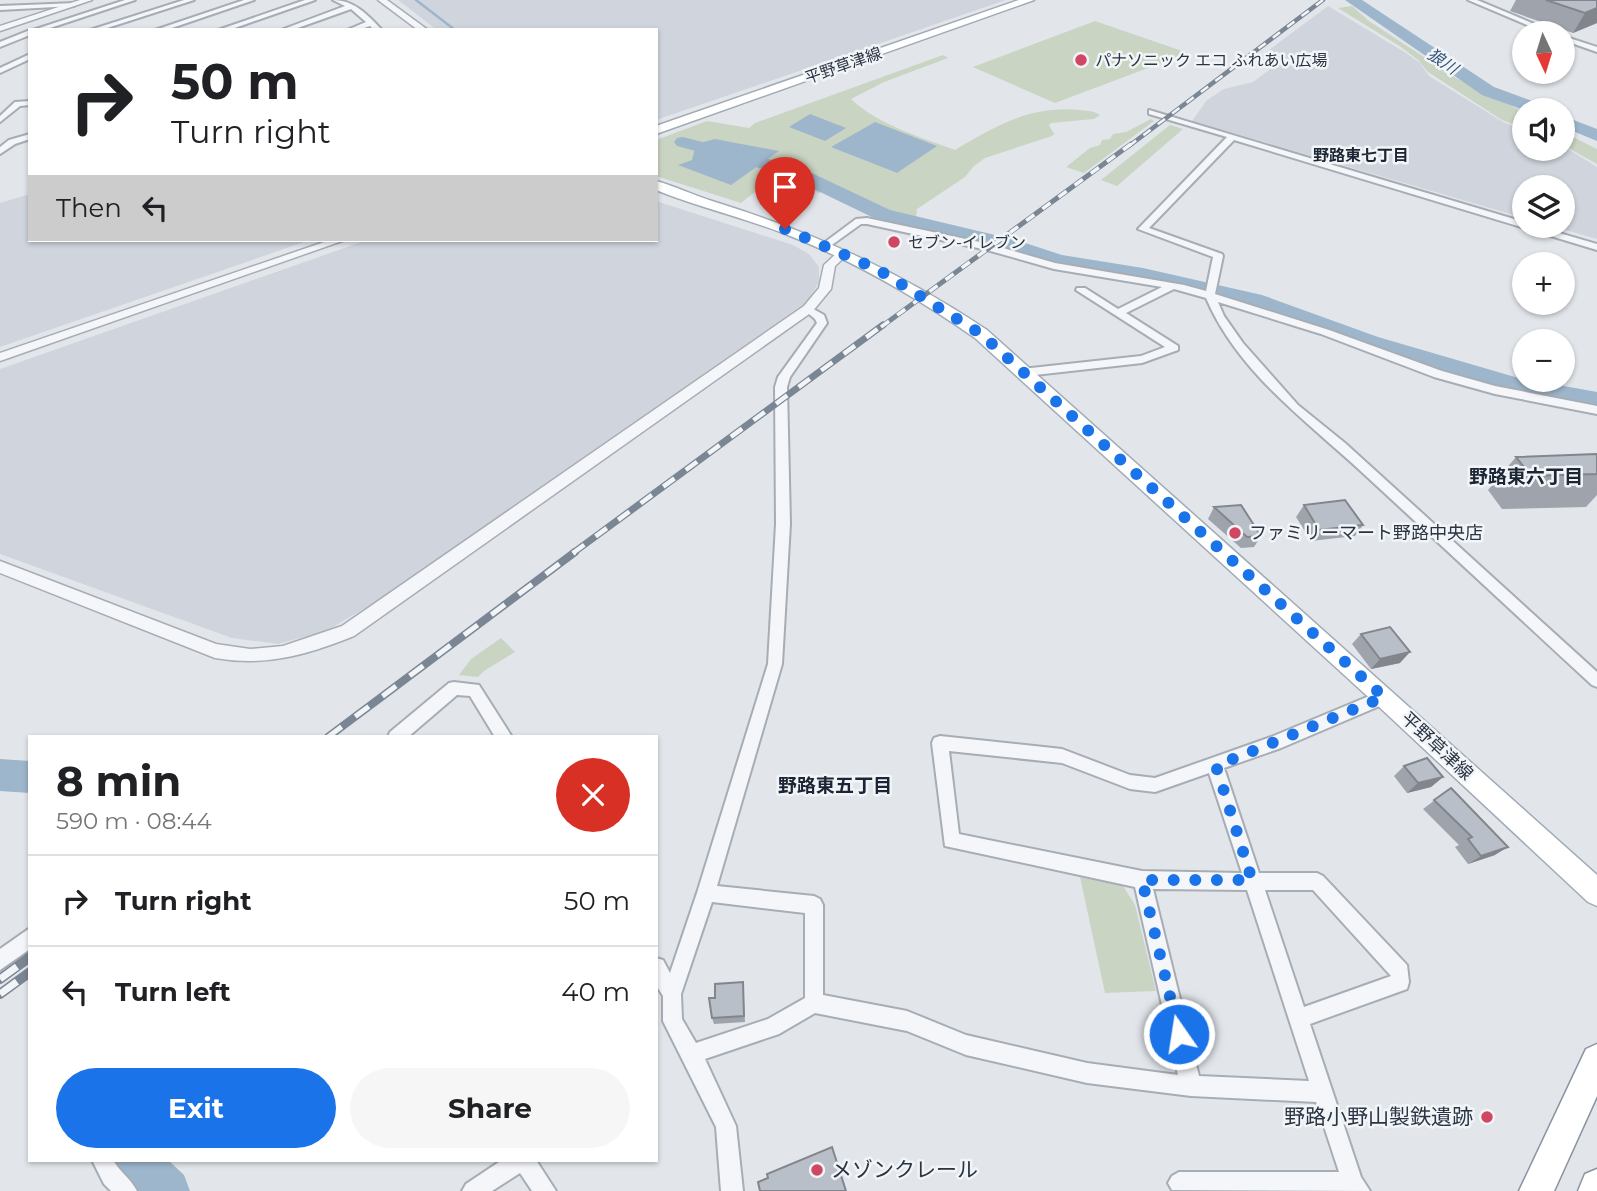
<!DOCTYPE html>
<meta charset="utf-8">
<style>
body{margin:0;font-family:Montserrat,"Noto Sans JP",sans-serif;background:#f6f6f6;color:#202124;height:100vh;display:flex;flex-direction:column;font-size:26px;white-space:nowrap}
*{box-sizing:border-box;margin:0}
p{font-size:23px;color:#757577}
.icon{flex:none;width:38px;height:38px;fill:none;stroke:currentColor;stroke-width:2;stroke-linecap:round;stroke-linejoin:round}
.map{position:relative;flex:1;overflow:hidden}
.drawer{position:absolute;left:28px;top:735px;width:630px;height:427px;display:flex;flex-direction:column;background:#fff;border-radius:0px;box-shadow:0 2px 5px #0004}
.drawer>*{flex:none}
.hud{position:absolute;left:28px;top:28px;width:630px;height:214px;border-radius:0px;box-shadow:0 2px 5px #0004;background:#fff;color:#202124;overflow:hidden}
.needle{width:46px;rotate:176deg}
.tools{position:absolute;left:1512px;top:21px;display:grid;gap:14px}
.tools a{display:grid;place-items:center;width:63px;height:63px;border-radius:50%;background:#fff;box-shadow:0 2px 5px #0004;font-size:35px}
.pin{position:absolute;display:grid;place-items:center;width:60px;height:60px;color:#fff;margin:-72px -30px;border-radius:50% 50% 50% 0;rotate:-45deg;box-shadow:0 0 7px #0007}
.pin .icon{rotate:45deg}
.me{position:absolute;width:77px;margin:-38px;rotate:347deg;stroke-linejoin:round;filter:drop-shadow(0 0 5px #0008)}
.turn{display:flex;align-items:center;gap:24px;height:147px;padding:0 28px;font-size:32px}
.turn .icon{width:91px;height:91px;stroke-width:2.5}
.turn b{display:block;font-size:49px;line-height:60px}
.then{display:flex;align-items:center;height:66px;padding:0 28px;background:#0003;gap:14px;font-size:26px}
.round{display:grid;place-items:center;flex:none;width:74px;height:74px;border-radius:37px;background:#f6f6f6}
.overview{display:flex;align-items:center;justify-content:space-between;height:119px;padding:0 28px}
h1{font-size:42px;font-weight:700;line-height:52px}
.button{display:flex;gap:14px;margin-top:auto;padding:14px 28px}
.button a{flex:1;height:80px;border-radius:42px;background:#1a73e8;color:#fff;font-size:28px;font-weight:700;line-height:80px;text-align:center}
.button a+a{background:#f6f6f6;color:#202124}
ul{padding:0;list-style:none}
li{display:flex;align-items:center;gap:21px;height:91px;padding:0 28px;border-top:2px solid #e0e0e0}
li div{flex:1}
li b{display:block;font-size:26px}
li em{font-style:normal}
.map>svg:first-child{display:block}
.built{fill:#d0d5dd}
.green{fill:#c9d4c3;fill-rule:evenodd}
.water{fill:#9db6cb}
.lines{fill:none;stroke-linecap:round;stroke-linejoin:round}
.stream{stroke:#9db6cb;stroke-width:2.5}
.river{fill:#9db6cb;fill-rule:evenodd}
.minor-casing{stroke:#a7adb5;stroke-width:4}
.tertiary-casing{stroke:#a7adb5;stroke-width:3}
.primary-casing{stroke:#a1abb6;stroke-width:3}
.trunk-casing{stroke:#8994a1;stroke-width:3}
.minor{fill:#f5f6f9;fill-rule:evenodd}
.tertiary{fill:#f5f6f9;fill-rule:evenodd}
.primary{fill:#fff;fill-rule:evenodd}
.trunk{fill:#fff;fill-rule:evenodd}
.rail-far4-casing{stroke:#7b8694;stroke-width:4.5}
.rail-far3-casing{stroke:#7b8694;stroke-width:5}
.rail-far2-casing{stroke:#7b8694;stroke-width:7}
.rail-far1-casing{stroke:#7b8694;stroke-width:8}
.rail-casing{stroke:#7b8694;stroke-width:10}
.rail-far4{stroke:#f2f5f8;stroke-width:2.5;stroke-dasharray:9;stroke-linecap:butt}
.rail-far3{stroke:#f2f5f8;stroke-width:3.5;stroke-dasharray:10;stroke-linecap:butt}
.rail-far2{stroke:#f2f5f8;stroke-width:4.5;stroke-dasharray:14;stroke-linecap:butt}
.rail-far1{stroke:#f2f5f8;stroke-width:5;stroke-dasharray:17;stroke-linecap:butt}
.rail{stroke:#f2f5f8;stroke-width:7;stroke-dasharray:21;stroke-linecap:butt}
.wall{fill:#9fa4ac}
.shaded-wall{fill:#82868c}
.building{fill:#b9bfc8;stroke:#82868c;stroke-width:2}
.route{stroke:#1a73e8;stroke-width:12;stroke-dasharray:0 21.6}
.poi-dot{fill:#cf4763;stroke:#f2f5f8;stroke-width:2.5}
.labels{text-anchor:middle;stroke-width:5;stroke-linejoin:round;paint-order:stroke}
.far-poi-label{font-size:16px;fill:#2a3443;stroke:#f2f5f8;text-anchor:start}
.far-water-label{font-size:16px;font-style:italic;fill:#357;stroke:#f2f5f8}
.far-street-label{font-size:16px;fill:#2a3443;stroke:#f2f5f8}
.far-neighbourhood-label{font-size:16px;font-weight:bold;fill:#1c2534;stroke:#f2f5f8}
.poi-label{font-size:18px;fill:#2a3443;stroke:#f2f5f8;text-anchor:start}
.street-label{font-size:18px;fill:#2a3443;stroke:#f2f5f8}
.neighbourhood-label{font-size:19px;font-weight:bold;fill:#1c2534;stroke:#f2f5f8}
.near-poi-label{font-size:21px;fill:#2a3443;stroke:#f2f5f8;text-anchor:end}
</style>
<div class="map">
<svg width="1597" height="1191" viewBox="0 0 1597 1191">
<rect width="100%" height="100%" fill="#e2e6eb"/>
<path class="built" d="M398 0H1006L656 120V30H437Z
M1328 6 1406 53 1420 63 1429 76 1503 122 1524 130V149H1563V146L1597 167V239L1552 226H1563V187H1524V218L1192 121 1207 100 1224 89 1253 82 1279 63 1261 56Z
M30 194V240H310L0 347V203Z
M656 201 793 245 809 254 819 267V282L808 301 420 576 326 631 278 644 232 638 0 554V369L367 240H656Z"/>
<path class="green" d="M1352 6 1369 21 1456 78 1524 112V128L1502 120 1428 72 1418 60 1401 47 1338 8Z
M1095 21 1188 53 1055 103 973 67Z
M943 55 948 58 884 82 851 99C878 125 921 137 955 150 995 126 1031 105 1079 110 1087 111 1092 110 1100 115L1094 119 1051 123 1049 125 1054 134 1052 136 985 158 974 166 965 177 917 209 916 217C898 225 847 196 828 188L819 193 789 177 791 173 781 171 741 203 656 176V140L707 121 749 128 755 123ZM936 146 897 173 832 147Z
M1151 119 1154 121 1084 173 1066 167 1090 148 1100 145 1102 140 1110 139 1113 134 1126 132Z
M1170 125 1183 129 1117 186 1101 180Z
M1563 132 1597 149V164L1563 145Z
M501 638 515 652 484 671 478 677 459 675 471 659Z
M1080 877 1123 886 1135 905 1156 991 1105 993Z"/>
<path class="water" d="M810 114 846 128 825 141 789 127Z
M875 122 937 146 897 173 831 147Z
M715 139 779 151 731 185 678 165 692 160 696 144Z"/>
<g class="lines">
<path class="stream" d="M416 0 455 30"/>
<path class="river" d="M1345 0H1362L1494 87 1546 106 1549 110H1524L1482 95Z
M1563 116 1597 129V141L1563 127Z
M683 137 799 167 890 210 1016 240 1062 255 1143 268 1262 295 1378 337 1515 377 1597 392V408L1504 391 1362 347 1247 305 1143 280 1058 267 1003 249 876 219 785 175 677 146 674 142 677 138Z
M0 759 30 761V793L0 791Z
M114 1160H168L184 1175 190 1191H136L120 1176Z"/>
<g class="minor-casing">
<path id="minor" d="M125 0H135L44 30H33Z
M184 0H194L101 30H90Z
M244 0H254L166 30H155Z
M305 0H315L229 30H218Z
M333 0C354 0 368 15 382 30H374L370 26 358 30H347L366 22 351 9 292 30H281L345 6Z
M1468 0H1477L1556 33H1546Z
M76 3 74 6 0 10V6Z
M30 30V35L0 47V42Z
M1563 36 1597 47V52L1563 40Z
M30 54V59L0 73V68Z
M30 101V105L20 106 0 122V116L15 102Z
M1149 110 1524 222V226H1535L1597 244V250L1234 140 1149 228 1222 254 1223 256 1215 294 1329 330 1442 371 1495 386 1597 406V414L1495 394 1434 377 1321 334 1218 302 1224 316 1243 343 1298 405 1345 443 1597 672V687L1592 685C1516 615 1441 545 1365 475 1308 422 1238 373 1206 298L1174 289 1126 313 1178 346V350L1142 363 1026 376 1020 372 1022 369 1141 356 1165 347 1076 290 1077 288H1085L1118 309 1162 287 1054 269 987 250 867 224H861L829 247 821 245 856 219 867 218 989 244 1055 263 1184 285 1206 291 1213 257 1138 229 1227 137 1149 114Z
M30 134V139L15 144 0 154V147L9 140Z
M808 306 824 315 827 323 790 377 787 387 790 524 782 664 717 886 814 896 820 899 823 905V995L907 1011 966 1035 1087 1063 1178 1075 1135 887 945 846 932 743 934 738 940 736 1062 749 1130 775 1155 778 1271 737 1379 692 1384 690 1389 692 1392 697 1389 702 1281 748 1224 768 1259 873H1317L1323 876 1407 965 1409 982 1407 989 1310 1024 1361 1177 1370 1191 1172 1190 1168 1183 1172 1176 1179 1172H1339L1316 1102 1191 1096 1087 1083 966 1055 907 1031 815 1013 779 1034 705 1059 736 1126 743 1191H721L716 1127 663 1021V996L656 985V958L663 960 670 973 697 893 768 664 776 524 775 387 778 377 817 323 815 319 803 309ZM949 751 1062 763 1130 789 1155 792 1209 773 1242 873 1142 871 959 834ZM1153 889 1247 890 1309 1081 1199 1076ZM1265 890H1313L1391 976 1304 1007ZM712 902 805 913V998L768 1019 696 1043 682 1019 681 994Z
M454 682 479 685 512 737H495L470 696 457 695 408 737H388L390 732 449 683Z
M30 928V949L0 970V949Z
M92 1160H113C120 1172 131 1179 137 1191H111L104 1184Z
M502 1160H536L556 1191H532L520 1173 492 1191H462L466 1184Z"/>
</g>
<g class="tertiary-casing">
<path id="tertiary" d="M80 0H92L0 31V26Z
M378 0H387L428 30H418Z
M330 240H345L0 361V353Z
M839 251 849 253 835 266 831 289 812 312 354 636C307 655 265 667 215 658L0 573V561L216 644 250 649 283 646 342 626 804 306 819 288 824 265Z"/>
</g>
<g class="primary-casing">
<path id="primary" d="M1019 0H1034L656 134V126Z
M656 181C675 186 693 195 712 201 815 233 897 270 987 330L1597 875V906L1588 902 1376 704 975 338C915 296 852 260 783 233 741 217 698 207 656 190Z"/>
</g>
<g class="trunk-casing">
<path id="trunk" d="M1597 1044V1096L1554 1191H1519L1586 1049Z
M1597 1169V1191H1578L1585 1174Z"/>
</g>
<use href="#minor" class="minor"/>
<use href="#tertiary" class="tertiary"/>
<use href="#primary" class="primary"/>
<use href="#trunk" class="trunk"/>
<g class="rail-far4-casing">
<path id="rail-far4" d="M1129 146 1323 0"/>
</g>
<g class="rail-far3-casing">
<path id="rail-far3" d="M881 327 1131 144"/>
</g>
<g class="rail-far2-casing">
<path id="rail-far2" d="M573 553 883 325"/>
</g>
<g class="rail-far1-casing">
<path id="rail-far1" d="M328 737 575 552"/>
</g>
<g class="rail-casing">
<path id="rail" d="M0 979 30 957
M0 994 30 972"/>
</g>
<use href="#rail-far4" class="rail-far4"/>
<use href="#rail-far3" class="rail-far3"/>
<use href="#rail-far2" class="rail-far2"/>
<use href="#rail-far1" class="rail-far1"/>
<use href="#rail" class="rail"/>
</g>
<path class="wall" d="M1516 0H1597V23L1573 33 1510 11Z
M1597 454V495L1586 507 1502 509 1488 490 1516 457Z
M1304 505 1363 525 1355 536 1311 541 1296 517Z
M1214 507 1261 536 1254 547 1241 548 1208 519Z
M1361 634 1400 663 1371 669 1352 644Z
M1404 766 1443 777 1431 787 1407 793 1394 776Z
M1451 788 1495 855 1468 864 1455 847 1459 845 1423 809Z
M743 982 745 1022 714 1024 712 1018 715 998Z"/>
<path class="shaded-wall" d="M1597 8V23L1573 33 1585 13Z
M1410 652 1400 663 1371 669 1380 659Z
M1443 777 1431 787 1407 793 1418 783Z
M1508 847 1495 855 1468 864 1481 856Z"/>
<path class="building" d="M1546 0H1597V8L1585 13Z
M1597 454V474L1531 476 1516 457Z
M1345 500 1363 525 1319 530 1304 505Z
M1241 505 1261 536 1247 537 1214 507Z
M1390 627 1410 652 1380 659 1361 634Z
M1427 758 1443 777 1418 783 1404 766Z
M1451 788 1508 847 1481 856 1468 839 1472 837 1434 800Z
M743 982 744 1016 712 1018 709 998H715V984Z
M832 1147 846 1191H760L758 1182 768 1178 767 1174Z"/>
<g class="lines">
<path class="route" d="M785 229 877 269 981 334 1384 697 1216 766 1252 880H1142L1179 1034"/>
</g>
<g class="poi-dot">
<circle cx="1081" cy="60" r="7"/>
<circle cx="894" cy="242" r="7"/>
<circle cx="1235" cy="533" r="7"/>
<circle cx="1487" cy="1117" r="7"/>
<circle cx="817" cy="1170" r="7"/>
</g>
<g class="labels">
<g class="far-poi-label">
<text x="1095" y="66">パナソニック エコ ふれあい広場</text>
<text x="908" y="248">セブン-イレブン</text>
</g>
<g class="far-water-label">
<text transform="translate(1443 61) rotate(34)" y="6">狼川</text>
</g>
<g class="far-street-label">
<text transform="translate(843 65) rotate(-19)" y="6">平野草津線</text>
</g>
<g class="far-neighbourhood-label">
<text x="1361" y="161">野路東七丁目</text>
</g>
<g class="poi-label">
<text x="1249" y="539">ファミリーマート野路中央店</text>
</g>
<g class="street-label">
<text transform="translate(1437 746) rotate(43)" y="6">平野草津線</text>
</g>
<g class="neighbourhood-label">
<text x="1526" y="483">野路東六丁目</text>
<text x="835" y="792">野路東五丁目</text>
</g>
<g class="near-poi-label">
<text x="1473" y="1124">野路小野山製鉄遺跡</text>
<text x="831" y="1177" text-anchor="start">メゾンクレール</text>
</g>
</g>
</svg>
<div class="tools">
<a><svg class="needle" viewBox="-14 -14 28 28"><path d="M0-13l5 13h-10z" fill="#e53935"/><path d="M0 13l5-13h-10z" fill="#757577"/></svg></a>
<a><svg class="icon" aria-label="sound" viewBox="0 0 24 24"><path d="M4 9h4l5-4v14l-5-4H4zM17 9q2 3 0 6"/></svg></a>
<a><svg class="icon" aria-label="layers" viewBox="0 0 24 24"><path d="M12 4l9 5-9 5-9-5zM3 14l9 5 9-5"/></svg></a>
<a>+</a>
<a>−</a>
</div>
<div class="pin" style="left:785px;top:229px;background:#d93025"><svg class="icon" aria-label="arrive" viewBox="0 0 24 24"><path d="M6 21V4h12l-3 4 3 4H6"/></svg></div>
<svg class="me" style="left:1179px;top:1034px" viewBox="-20 -20 40 40"><circle r="17" fill="#1a73e8" stroke="#fff" stroke-width="3"/><path d="M0-11L8 9 0 5-8 9z" fill="#fff"/></svg>
<div class="hud">
<div class="turn"><svg class="icon" aria-label="right" viewBox="0 0 24 24"><path d="M7 20v-9h11M14 6l5 5-5 5"/></svg><div><b>50 m</b>Turn right</div></div>
<div class="then">Then<svg class="icon" aria-label="left" viewBox="0 0 24 24"><path d="M17 20v-9H6M10 6l-5 5 5 5"/></svg></div>
</div>
<section class="drawer">
<div class="overview"><div><h1>8 min</h1><p>590 m · 08:44</p></div><a class="round" style="background:#d93025;color:#fff"><svg class="icon" aria-label="close" viewBox="0 0 24 24"><path d="M6 6l12 12M18 6L6 18"/></svg></a></div>
<ul>
<li><svg class="icon" aria-label="right" viewBox="0 0 24 24"><path d="M7 20v-9h11M14 6l5 5-5 5"/></svg><div><b>Turn right</b></div><em>50 m</em></li>
<li><svg class="icon" aria-label="left" viewBox="0 0 24 24"><path d="M17 20v-9H6M10 6l-5 5 5 5"/></svg><div><b>Turn left</b></div><em>40 m</em></li>
</ul>
<div class="button"><a>Exit</a><a>Share</a></div>
</section>
</div>
